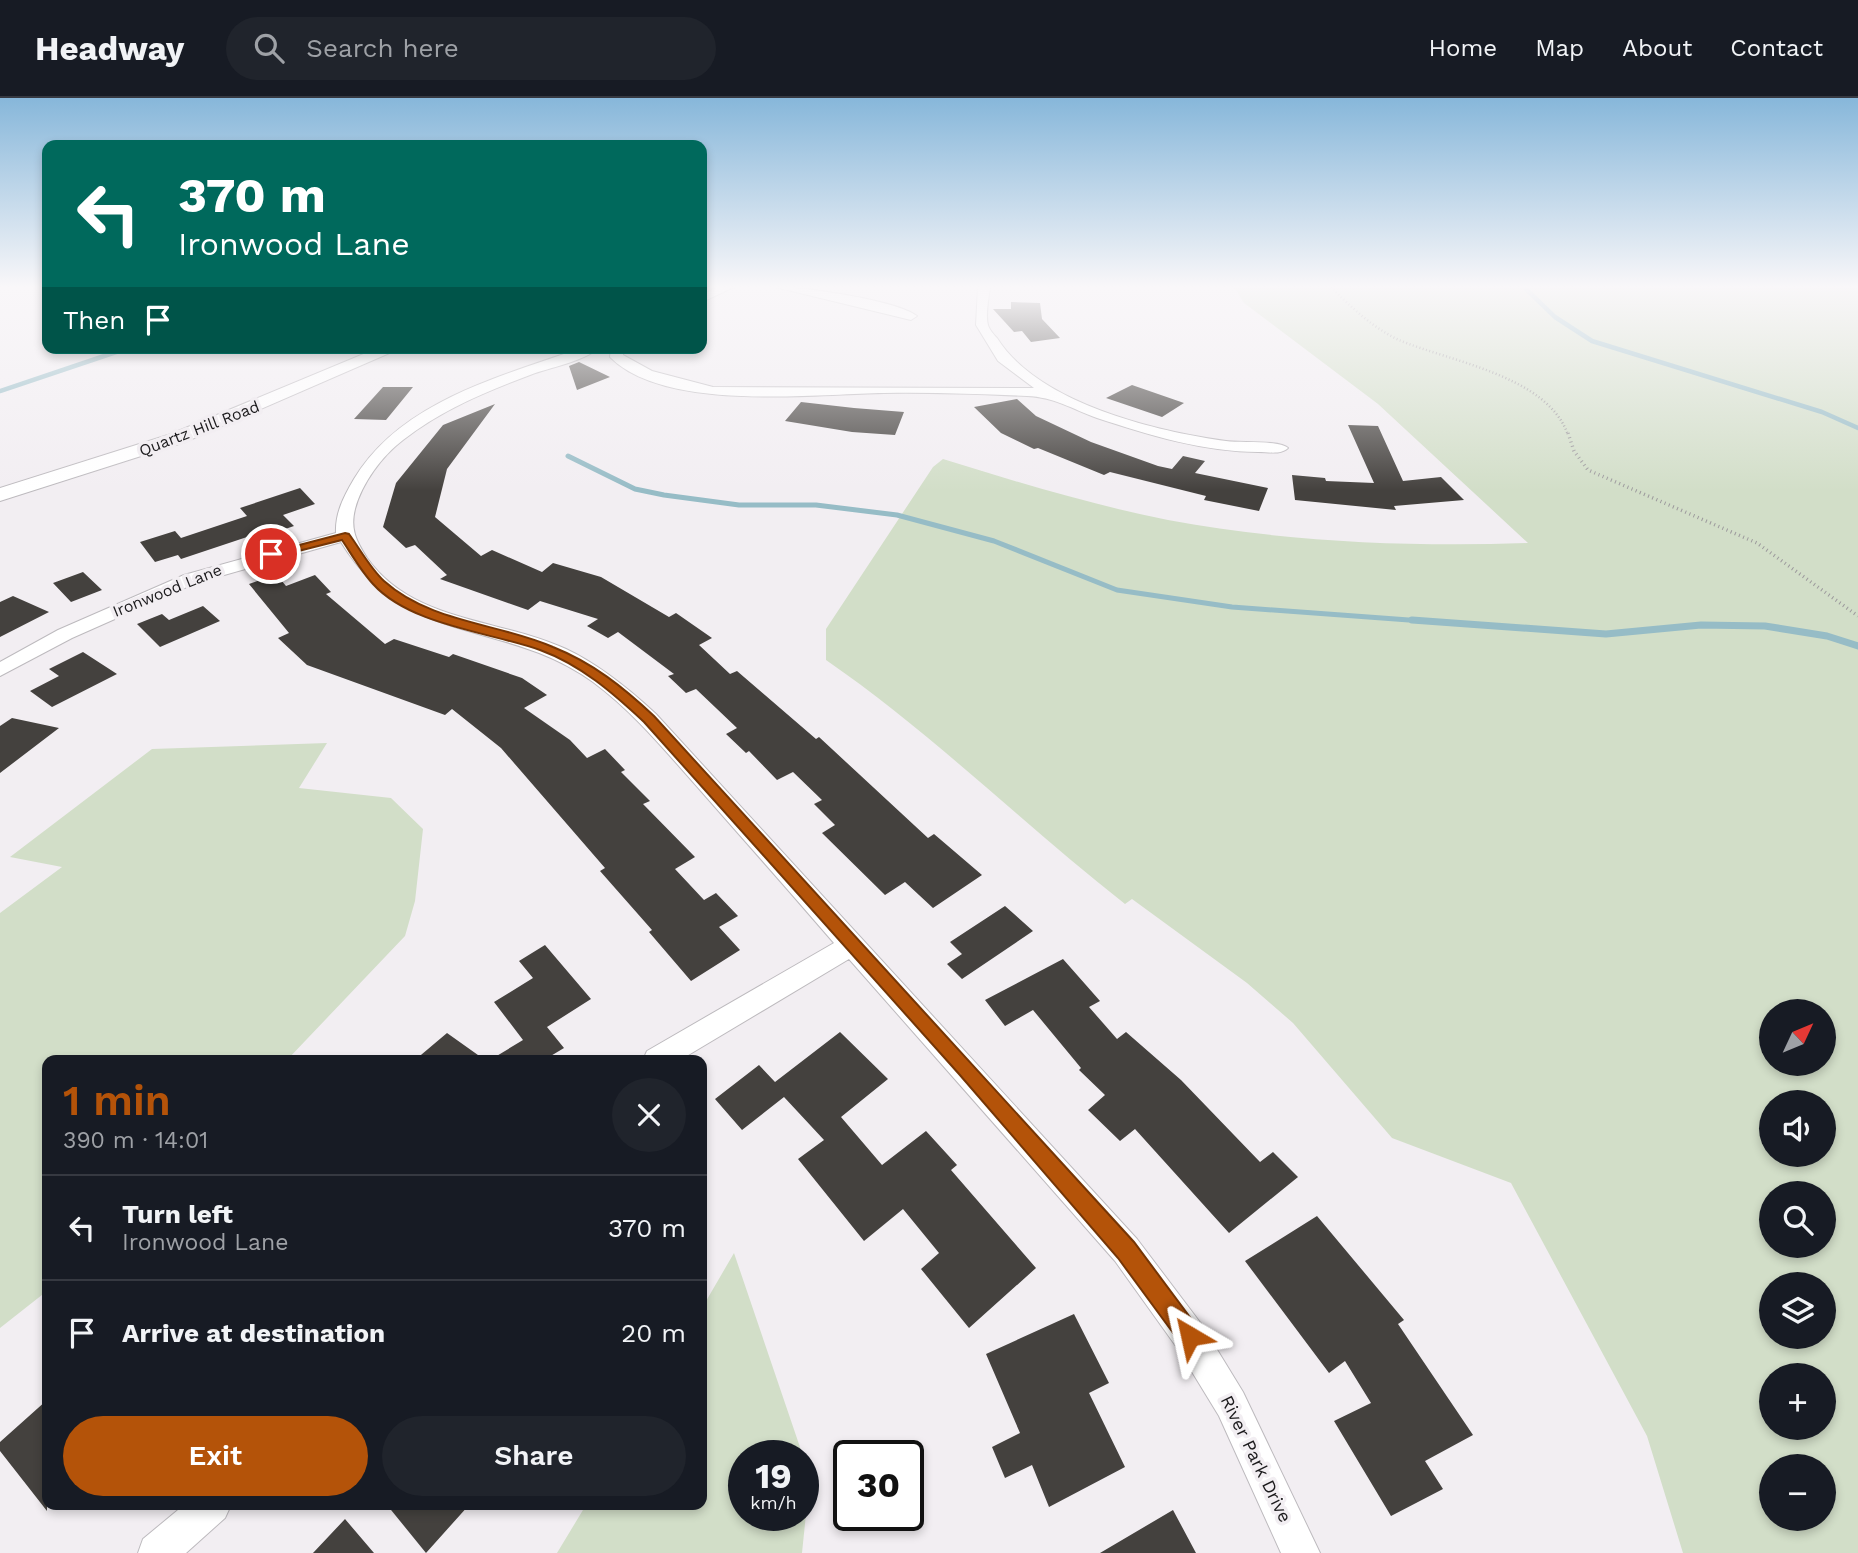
<!DOCTYPE html>
<meta charset="utf-8">
<style>
body{margin:0;font-family:"Work Sans",sans-serif;background:#20242c;color:#f1f3f6;height:100vh;display:flex;flex-direction:column;font-size:26px;white-space:nowrap}
*{box-sizing:border-box;margin:0}
p{font-size:23px;color:#9ea1a6}
.icon{flex:none;width:38px;height:38px;fill:none;stroke:currentColor;stroke-width:2;stroke-linecap:round;stroke-linejoin:round}
.map{position:relative;flex:1;overflow:hidden}
.details{position:absolute;left:42px;top:957px;width:665px;height:455px;display:flex;flex-direction:column;background:#171b24;border-radius:14px;box-shadow:0 4px 10px #0003}
.details>*{flex:none}
.banner{position:absolute;left:42px;top:42px;width:665px;height:214px;border-radius:14px;box-shadow:0 4px 10px #0003;background:#00695c;color:#fff;overflow:hidden}
.needle{width:46px;rotate:46deg}
.fabs{position:absolute;left:1759px;top:901px;display:grid;gap:14px}
.fabs a{display:grid;place-items:center;width:77px;height:77px;border-radius:50%;background:#171b24;box-shadow:0 4px 10px #0003;font-size:35px}
.speed{position:absolute;left:728px;top:1342px;display:flex;gap:14px;font-size:35px;font-weight:700;text-align:center}
.speed>*{display:grid;place-content:center;width:91px;height:91px;border-radius:50%;background:#171b24;box-shadow:0 4px 10px #0003;line-height:1}
.speed small{font-size:18px;font-weight:400}
.speed .limit{border:4px solid #111;border-radius:10px;background:#fff;color:#111}
.pin{position:absolute;display:grid;place-items:center;width:60px;height:60px;color:#fff;margin:-30px;border:4px solid #fff;border-radius:50%;box-shadow:0 2px 7px #0007}
.me{position:absolute;width:77px;margin:-38px;rotate:324deg;stroke-linejoin:round;filter:drop-shadow(0 0 5px #0008)}
.turn{display:flex;align-items:center;gap:24px;height:147px;padding:0 21px;font-size:32px}
.turn .icon{width:91px;height:91px;stroke-width:2.5}
.turn b{display:block;font-size:49px;line-height:60px}
.then{display:flex;align-items:center;height:66px;padding:0 21px;background:#0003;gap:14px;font-size:26px}
.round{display:grid;place-items:center;flex:none;width:74px;height:74px;border-radius:37px;background:#20242c}
.overview{display:flex;align-items:center;justify-content:space-between;height:119px;padding:0 21px}
h1{font-size:42px;font-weight:600;line-height:52px;color:#b45309}
.action{display:flex;gap:14px;margin-top:auto;padding:14px 21px}
.action a{flex:1;height:80px;border-radius:42px;background:#b45309;color:#fff;font-size:28px;font-weight:600;line-height:80px;text-align:center}
.action a+a{background:#20242c;color:#f1f3f6}
ul{padding:0;list-style:none}
li{display:flex;align-items:center;gap:21px;height:105px;padding:0 21px;border-top:2px solid #363941}
li div{flex:1}
li b{display:block;font-size:26px}
li em{font-style:normal}
header{display:flex;align-items:center;gap:42px;box-sizing:border-box;height:98px;padding:0 35px;background:#171b24;border-bottom:2px solid #363941}
header strong{font-size:33px}
nav{display:flex;gap:38px;margin-inline-start:auto;font-size:24px}
.search{width:490px;height:63px;background:#20242c;display:flex;align-items:center;gap:18px;box-sizing:border-box;padding:0 24px;border-radius:38px;color:#9ea1a6;font-size:26px}
.map>svg:first-child{display:block}
.green{fill:#d2dec8;fill-rule:evenodd}
.lines{fill:none;stroke-linecap:round;stroke-linejoin:round}
.stream-far2{stroke:#96bcc6;stroke-width:4.5}
.stream-far1{stroke:#96bcc6;stroke-width:5}
.stream{stroke:#96bcc6;stroke-width:7}
.building{fill:#44413e}
.minor-casing{stroke:#bdbabe;stroke-width:2}
.tertiary-casing{stroke:#bdbabe;stroke-width:2}
.path-far1{stroke:#9c999c;stroke-width:2.5;stroke-dasharray:1 2.5;stroke-linecap:butt}
.path{stroke:#9c999c;stroke-width:3.5;stroke-dasharray:1 3.5;stroke-linecap:butt}
.minor{fill:#fff;fill-rule:evenodd}
.tertiary{fill:#fff;fill-rule:evenodd}
.route{fill:#b45309;stroke:#753606;stroke-width:2}
.labels{text-anchor:middle;stroke-width:7;stroke-linejoin:round;paint-order:stroke}
.far-street-label{font-size:16px;fill:#1b1a1c;stroke:#f2eef2}
.street-label{font-size:18px;fill:#1b1a1c;stroke:#f2eef2}
</style>
<header>
<strong>Headway</strong>
<div class="search"><svg class="icon" aria-label="search" viewBox="0 0 24 24"><circle cx="10" cy="10" r="6"/><path d="M15 15l6 6"/></svg>Search here</div>
<nav><a>Home</a><a>Map</a><a>About</a><a>Contact</a></nav>
</header>
<div class="map">
<svg width="1858" height="1455" viewBox="0 0 1858 1455">
<rect width="100%" height="100%" fill="#f2eef2"/>
<path class="green" d="M1234 189H1858V1455H1683L1647 1338 1511 1085 1392 1040 1293 925 1247 885 1132 801 1125 806C1024 727 932 635 826 562V531L933 369 943 361C1017 384 1092 407 1168 422 1285 444 1410 449 1528 445L1378 306 1244 205ZM1771 914H1824V966H1771ZM1771 1004H1824V1057H1771ZM1771 1096H1824V1148H1771ZM1771 1186H1824V1239H1771ZM1771 1278H1824V1330H1771ZM1771 1368H1824V1421H1771Z
M327 645 299 690 391 700 423 731 415 803 405 838 287 962H47V1193L0 1230V815L62 769 10 759 152 651Z
M734 1155 803 1358H744V1418H803V1359L810 1377 802 1455H557L586 1407H702V1210Z"/>
<g class="lines">
<path class="stream-far2" d="M1524 189 1555 219 1592 243 1822 314 1858 330
M0 293 128 250"/>
<path class="stream-far1" d="M568 358 635 391 664 397 739 407H816L897 417 994 443 1117 492 1232 509 1436 524"/>
<path class="stream" d="M1412 522 1606 536 1701 527 1765 528 1827 538 1858 548"/>
</g>
<path class="building" d="M1011 204 1040 205 1042 221 1060 240 1031 244 1022 233 1014 234 993 211H1011Z
M579 264 610 279 577 292 569 268Z
M1132 287 1184 305 1162 319 1106 300Z
M383 289H413L386 322 354 321Z
M1017 301 1036 318 1091 344 1158 368 1172 371 1183 358 1205 363 1195 375 1268 390 1259 413 1204 402 1206 398 1110 374 1104 377 1038 350 1034 351 1001 335 974 309Z
M801 304 854 310 904 314 895 337 852 334 785 323Z
M495 306 447 371 435 419 481 458 492 452 542 474 553 465 601 479 669 519 676 515 712 540 699 547 730 576 737 573 816 641 819 639 928 740 934 736 982 777 933 810 905 784 885 797 822 735 835 727 814 706 822 702 793 674 777 682 749 653 746 655 726 636 737 630 696 591 686 595 668 578 674 576 618 534 608 540 587 528 598 521 540 503 528 512 440 481 447 477 415 447 406 450 383 429 396 385 443 327Z
M1348 327 1378 328 1403 383 1441 379 1464 402 1394 408 1396 412 1295 402 1292 377 1325 380 1326 383 1374 385Z
M300 390 315 406 283 417 294 428 265 438 262 434 181 461 178 457 155 464 140 444 175 433 181 440 247 418 240 410Z
M83 474 102 492 71 504 53 485Z
M276 476 286 488 315 477 331 494 326 496 385 546 394 541 449 559 453 556 522 580 547 597 524 610 570 642 587 660 605 651 625 672 621 674 650 703 643 706 695 759 675 771 704 802 716 795 738 818 719 829 740 852 691 883 649 834 652 832 600 773 605 770 501 650 452 611 445 617 307 567 278 540 289 535 249 486Z
M13 498 49 514 0 539V504Z
M203 508 220 523 160 549 137 526 162 516 169 522Z
M83 554 117 576 52 609 30 593 59 578 49 571Z
M12 620 59 630 0 675V628Z
M1005 808 1033 833 962 881 947 866 962 856 950 844Z
M545 847 591 901 547 929 564 950 544 962H490L523 942 494 904 533 880 519 863Z
M1063 861 1100 903 1089 909 1117 941 1126 934 1181 982 1260 1064 1273 1054 1298 1079 1229 1135 1135 1031 1120 1043 1088 1012 1105 997 1079 972 1081 970 1033 912 1005 928 985 902Z
M840 934 888 981 841 1019 882 1067 926 1033 957 1067 951 1072 1036 1170 969 1230 921 1171 939 1155 903 1111 864 1143 798 1061 824 1042 784 999 742 1032 715 1001 759 967 775 984Z
M447 935 485 962H415Z
M1317 1118 1404 1222 1398 1226 1473 1337 1425 1363 1443 1391 1391 1418 1334 1323 1371 1305 1345 1263 1329 1275 1245 1163Z
M1074 1216 1109 1285 1089 1295 1125 1369 1049 1409 1032 1367 1005 1380 992 1349 1020 1335 986 1256Z
M47 1302V1413L0 1353V1344Z
M387 1407H469L426 1455Z
M1173 1412 1196 1455H1100Z
M345 1421 374 1455H313Z"/>
<g class="lines">
<g class="minor-casing">
<path id="minor" d="M718 189H734L702 204V197Z
M775 189C804 189 896 202 917 218L911 222Z
M978 189H990C989 200 985 216 988 227 989 231 994 237 997 240 1038 305 1154 333 1226 343 1240 345 1280 342 1288 350 1281 357 1268 354 1258 354 1204 354 1149 337 1097 320 1072 311 1054 299 1027 298 980 296 932 294 884 295 812 296 664 314 610 259L611 250H623V257L652 273 713 289 1034 290 998 263 976 227Z
M581 250H599C582 264 551 269 530 277 485 294 441 312 403 342 382 358 362 385 355 411 350 431 356 443 367 460 413 525 499 520 566 551 600 567 629 591 656 616L1137 1141 1202 1227 1243 1294 1320 1455H1281L1219 1318 1178 1251 1115 1163 849 861 680 962H643L647 953 834 845C790 794 746 744 701 693 667 655 635 615 593 584 503 519 407 552 341 444L196 485 72 540 0 578V564L58 532 184 477 336 435C335 415 344 398 354 381 401 303 500 279 581 250Z
M184 1407H231L225 1420 186 1455H138L143 1441Z"/>
</g>
<g class="tertiary-casing">
<path id="tertiary" d="M378 250H401L185 344 0 403V390L171 336Z"/>
</g>
<path class="path-far1" d="M1331 189C1351 209 1373 230 1399 242 1451 264 1548 278 1568 337"/>
<path class="path" d="M1568 335 1574 353 1588 372 1757 445 1858 518"/>
<use href="#minor" class="minor"/>
<use href="#tertiary" class="tertiary"/>
</g>
<linearGradient id="sky" x2="0" y2="1"><stop stop-color="#87b7da"/><stop offset="0.48" stop-color="#f9f7f9"/><stop offset="1" stop-color="#f9f7f9" stop-opacity="0"/></linearGradient>
<rect width="1858" height="393" fill="url(#sky)"/>
<path class="route" d="M345 435 349 436C360 451 370 470 384 483 431 525 498 525 553 549 593 565 623 589 654 618L1134 1144 1198 1230 1202 1238 1198 1247 1190 1250 1182 1247 1118 1160 959 976 644 624C613 595 581 567 540 552 489 534 410 527 373 486 361 473 352 457 342 442L271 460 265 456Z"/>
<g class="labels">
<g class="far-street-label">
<text transform="translate(199 330) rotate(-21)" y="6">Quartz Hill Road</text>
<text transform="translate(167 492) rotate(-22)" y="6">Ironwood Lane</text>
</g>
<g class="street-label">
<text transform="translate(1256 1361) rotate(64)" y="6">River Park Drive</text>
</g>
</g>
</svg>
<div class="fabs">
<a><svg class="needle" viewBox="-14 -14 28 28"><path d="M0-13l5 13h-10z" fill="#e53935"/><path d="M0 13l5-13h-10z" fill="#9ea1a6"/></svg></a>
<a><svg class="icon" aria-label="sound" viewBox="0 0 24 24"><path d="M4 9h4l5-4v14l-5-4H4zM17 9q2 3 0 6"/></svg></a>
<a><svg class="icon" aria-label="search" viewBox="0 0 24 24"><circle cx="10" cy="10" r="6"/><path d="M15 15l6 6"/></svg></a>
<a><svg class="icon" aria-label="layers" viewBox="0 0 24 24"><path d="M12 4l9 5-9 5-9-5zM3 14l9 5 9-5"/></svg></a>
<a>+</a>
<a>−</a>
</div>
<div class="speed"><div>19<small>km/h</small></div><div class="limit">30</div></div>
<div class="pin" style="left:271px;top:456px;background:#d93025"><svg class="icon" aria-label="arrive" viewBox="0 0 24 24"><path d="M6 21V4h12l-3 4 3 4H6"/></svg></div>
<svg class="me" style="left:1190px;top:1238px" viewBox="-20 -20 40 40"><path d="M0-17L14 15 0 8-14 15z" fill="#b45309" stroke="#fff" stroke-width="4"/></svg>
<div class="banner">
<div class="turn"><svg class="icon" aria-label="left" viewBox="0 0 24 24"><path d="M17 20v-9H6M10 6l-5 5 5 5"/></svg><div><b>370 m</b>Ironwood Lane</div></div>
<div class="then">Then<svg class="icon" aria-label="arrive" viewBox="0 0 24 24"><path d="M6 21V4h12l-3 4 3 4H6"/></svg></div>
</div>
<section class="details">
<div class="overview"><div><h1>1 min</h1><p>390 m · 14:01</p></div><a class="round"><svg class="icon" aria-label="close" viewBox="0 0 24 24"><path d="M6 6l12 12M18 6L6 18"/></svg></a></div>
<ul>
<li><svg class="icon" aria-label="left" viewBox="0 0 24 24"><path d="M17 20v-9H6M10 6l-5 5 5 5"/></svg><div><b>Turn left</b><p>Ironwood Lane</p></div><em>370 m</em></li>
<li><svg class="icon" aria-label="arrive" viewBox="0 0 24 24"><path d="M6 21V4h12l-3 4 3 4H6"/></svg><div><b>Arrive at destination</b></div><em>20 m</em></li>
</ul>
<div class="action"><a>Exit</a><a>Share</a></div>
</section>
</div>
